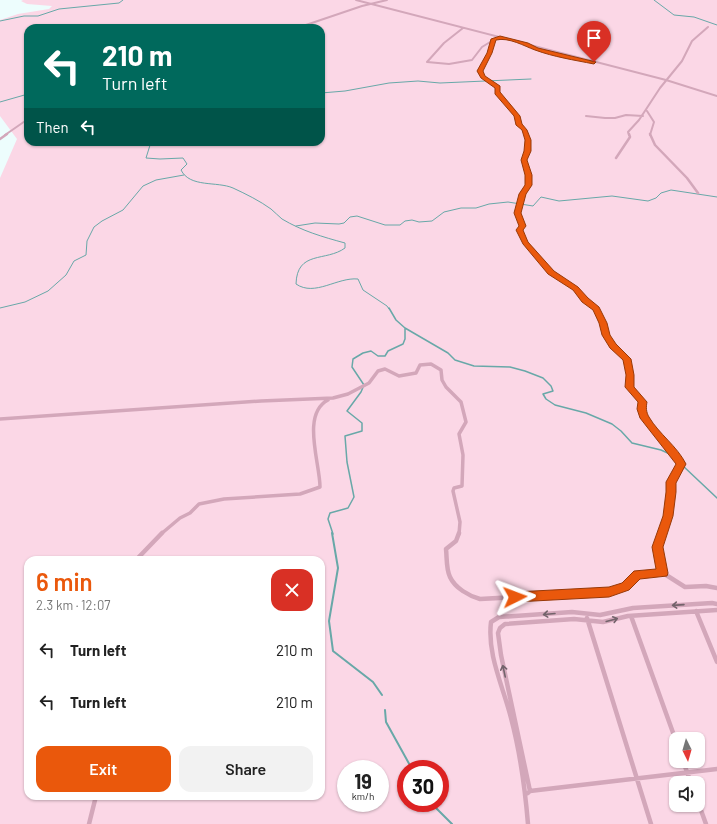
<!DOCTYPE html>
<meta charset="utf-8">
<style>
body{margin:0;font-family:Barlow,sans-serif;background:#f2f2f2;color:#222;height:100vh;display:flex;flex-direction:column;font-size:15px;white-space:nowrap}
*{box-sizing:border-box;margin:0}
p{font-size:13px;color:#767676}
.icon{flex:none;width:22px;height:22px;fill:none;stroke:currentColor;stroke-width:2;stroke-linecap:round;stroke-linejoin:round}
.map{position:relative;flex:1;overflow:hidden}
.details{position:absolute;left:24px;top:556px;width:301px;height:244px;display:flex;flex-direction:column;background:#fff;border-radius:12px;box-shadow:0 1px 3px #0004}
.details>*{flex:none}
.guide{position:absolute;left:24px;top:24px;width:301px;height:122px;border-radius:12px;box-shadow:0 1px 3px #0004;background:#00695c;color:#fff;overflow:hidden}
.needle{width:26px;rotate:175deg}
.controls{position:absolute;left:669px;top:732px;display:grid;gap:8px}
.controls a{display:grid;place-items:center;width:36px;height:36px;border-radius:8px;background:#fff;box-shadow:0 1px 3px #0004;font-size:20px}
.speed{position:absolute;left:337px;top:760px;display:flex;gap:8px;font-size:20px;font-weight:700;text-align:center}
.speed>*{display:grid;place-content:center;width:52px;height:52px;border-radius:50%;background:#fff;box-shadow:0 1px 3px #0004;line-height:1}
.speed small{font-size:10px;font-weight:400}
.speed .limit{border:6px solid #d22;background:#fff;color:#111}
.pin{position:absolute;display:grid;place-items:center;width:34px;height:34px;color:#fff;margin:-41px -17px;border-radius:50% 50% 50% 0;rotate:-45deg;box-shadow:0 0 4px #0007}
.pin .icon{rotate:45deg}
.me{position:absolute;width:44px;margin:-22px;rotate:87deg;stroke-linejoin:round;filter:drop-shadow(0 0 3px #0008)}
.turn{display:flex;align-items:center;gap:14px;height:84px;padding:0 12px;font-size:18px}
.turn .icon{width:52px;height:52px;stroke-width:2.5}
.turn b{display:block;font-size:28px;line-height:34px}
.then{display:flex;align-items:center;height:38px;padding:0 12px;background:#0003;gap:8px;font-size:15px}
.round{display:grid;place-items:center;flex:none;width:42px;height:42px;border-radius:12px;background:#f2f2f2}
.head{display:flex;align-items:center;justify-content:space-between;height:68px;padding:0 12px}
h1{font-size:24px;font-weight:600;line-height:30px;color:#ea580c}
.action{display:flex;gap:8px;margin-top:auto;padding:8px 12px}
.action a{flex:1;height:46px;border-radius:12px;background:#ea580c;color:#fff;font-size:16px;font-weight:600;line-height:46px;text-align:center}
.action a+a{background:#f2f2f2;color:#222}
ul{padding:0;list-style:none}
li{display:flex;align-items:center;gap:12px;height:52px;padding:0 12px}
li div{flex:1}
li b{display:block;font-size:15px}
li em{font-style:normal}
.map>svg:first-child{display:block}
.green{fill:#fbd7e6;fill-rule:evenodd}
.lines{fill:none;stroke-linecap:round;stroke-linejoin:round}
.stream-far2{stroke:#68a8a8;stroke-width:1}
.stream-far1{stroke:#68a8a8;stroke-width:1.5}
.stream{stroke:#68a8a8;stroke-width:2}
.street-far3{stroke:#d3a7ba;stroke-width:2}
.street-far2{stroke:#d3a7ba;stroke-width:2.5}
.street-far1{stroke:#d3a7ba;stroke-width:3.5}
.street{stroke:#d3a7ba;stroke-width:4.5}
.oneway{stroke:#73636b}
.route{fill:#ea580c;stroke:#983908}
</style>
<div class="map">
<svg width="717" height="824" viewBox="0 0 717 824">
<rect width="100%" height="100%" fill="#edfdfd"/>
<path class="green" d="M23 0H717V824H0V178L17 139 0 116V20L18 14 49 9 52 6 27 4 21 1ZM28 28H321V142H28ZM28 560H321V796H28ZM676 739H698V761H676ZM346 769H380V803H346ZM406 769H440V803H406ZM676 783H698V805H676Z"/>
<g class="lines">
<path class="stream-far2" d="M654 0 674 15 694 17 717 25
M0 21 24 16H38L59 9 119 3 123 0
M321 93 345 91 389 83 418 81 440 83 531 79
M0 102 28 94
M151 142 146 158 160 159 183 158 187 164 181 170C190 188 217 181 233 188 246 194 260 201 271 209 275 212 278 216 282 219 302 231 323 237 345 243V248C326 262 297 250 296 284 315 297 337 277 358 279L363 290 387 306 389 309
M296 226 315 223 339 224 344 223 350 217 357 216 385 225H400L405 221 412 220 419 222 432 221 444 212 461 208H476L489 204 508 202 533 206 541 197 559 201 612 196 648 201 656 198 661 193 671 190 717 197
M0 308 25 302 48 291 66 275 74 261 86 255 87 241 94 227 102 221 123 210 143 186 156 180 184 175"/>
<path class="stream-far1" d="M389 308 396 320 405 328 448 353 455 360 474 366 510 367 525 371 543 378 551 386 553 391 543 394 546 399 555 405 586 413 612 424 621 431 632 443 661 450 672 455
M682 465 717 498
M333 534 328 519 330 513 348 508 354 497 347 462 345 436 362 431V423L347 411 361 392 364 385 352 367 353 359 363 353 371 351 378 356H385L388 351 403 344 405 339V328"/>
<path class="stream" d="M332 533 338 568 329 621 333 651 373 682 382 695
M385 710 386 722 412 769
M431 803 452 824"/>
<path class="street-far3" d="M356 0 666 80 717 96
M297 28 362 6 387 0
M463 28 444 43 427 62 449 64 472 60 482 47 495 39
M494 39C492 52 481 62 481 75L498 87 497 92 517 116 526 135
M532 47 576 59
M647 111 654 122 650 135
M586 116 605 118H615L626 115 643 116
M5 135 28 119
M629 135 628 132 639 120 660 88 682 61 692 41 708 27"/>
<path class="street-far2" d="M526 134 528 140V151L524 160 528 175V185L523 194 518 213 523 226 520 230 527 245 533 249 550 271 576 288 585 300 596 309
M650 134 655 145 687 178 698 193
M0 139 7 134
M616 158 630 137 629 134"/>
<path class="street-far1" d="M595 308 603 323 606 335 613 346 627 359 630 375V387L642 402V410L645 418 681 464 671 482 668 516 662 534
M0 419 261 401 333 398 348 394 369 383 378 371 385 369 399 376 416 373 420 365 431 364 441 370 442 380 446 387 461 402 466 422 459 434 463 455 462 486 454 488 453 491 460 522 459 534
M161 534 180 518 190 513 199 504 224 499 300 494 320 487C320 463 301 414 328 400"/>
<path class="street" d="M459 533 456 541 446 549C447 558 446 569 450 577 455 588 469 596 480 599L609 592 625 587 638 575 650 573H663L685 587 706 586 717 588
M662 533C657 546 655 560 663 573
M136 560 162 533
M696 611 717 662
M631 616 676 741
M587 618 651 824
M683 761 691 783
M530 791 501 655 498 633 500 628 505 624 574 619 603 622 628 616 717 610
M528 793 530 791 717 769
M698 802 706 824
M89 824 96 796
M528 824C525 788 520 752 511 718 503 686 487 655 491 622L499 617 572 612 600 615 633 608 712 603 717 604"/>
</g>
<defs><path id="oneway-shaft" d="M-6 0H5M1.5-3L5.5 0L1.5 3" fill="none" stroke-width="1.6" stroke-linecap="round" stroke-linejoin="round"/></defs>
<g class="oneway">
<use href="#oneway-shaft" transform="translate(678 605) rotate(176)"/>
<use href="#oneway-shaft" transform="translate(549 614) rotate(175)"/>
<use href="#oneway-shaft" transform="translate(612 620) rotate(-15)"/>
<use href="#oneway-shaft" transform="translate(504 671) rotate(-102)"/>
</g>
<path class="route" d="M500 36 528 43 538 48 596 62 594 64C574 60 554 57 535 50 524 46 509 37 496 40L492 53 483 71 485 76 500 86V92L520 116 522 124 527 130 531 140V151L527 160 532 175V185L526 194 521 213 526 226 523 230 528 242 554 271 578 287 588 298 599 307 607 323 610 335 616 344 631 359 634 375V387L647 402C646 407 646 412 649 417 659 434 677 446 686 464L676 483V492L673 516 663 547 668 573 667 576 640 579 629 590 609 597 515 602 511 601 509 597 511 593 515 592 609 587 622 583 634 571 656 569 652 547 663 516 666 492V482L676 464 640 418 637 409 638 402 625 387 626 375 623 360 610 348 602 335 599 323 593 310 582 302 573 290 548 274 523 244 516 230 519 226 514 213 519 194 525 185V175L521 160 524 151 525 140 522 130 516 125 514 116 495 94V88L481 78 477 71 487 53 491 39Z"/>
</svg>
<div class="controls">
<a><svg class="needle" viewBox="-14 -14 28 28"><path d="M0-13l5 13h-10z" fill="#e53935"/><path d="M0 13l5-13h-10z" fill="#767676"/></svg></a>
<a><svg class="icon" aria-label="sound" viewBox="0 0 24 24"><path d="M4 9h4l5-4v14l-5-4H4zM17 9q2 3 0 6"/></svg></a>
</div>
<div class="speed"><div>19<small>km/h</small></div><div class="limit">30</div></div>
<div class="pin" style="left:594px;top:62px;background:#d93025"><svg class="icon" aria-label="arrive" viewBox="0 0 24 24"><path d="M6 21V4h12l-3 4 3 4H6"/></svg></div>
<svg class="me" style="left:515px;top:597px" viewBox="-20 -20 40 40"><path d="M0-17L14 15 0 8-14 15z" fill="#ea580c" stroke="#fff" stroke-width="4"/></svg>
<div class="guide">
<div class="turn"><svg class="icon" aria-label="left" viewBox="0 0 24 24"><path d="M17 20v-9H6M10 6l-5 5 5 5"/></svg><div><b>210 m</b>Turn left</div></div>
<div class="then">Then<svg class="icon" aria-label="left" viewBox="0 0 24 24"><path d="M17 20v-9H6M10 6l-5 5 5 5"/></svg></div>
</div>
<section class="details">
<div class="head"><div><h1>6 min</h1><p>2.3 km · 12:07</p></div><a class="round" style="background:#d93025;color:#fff"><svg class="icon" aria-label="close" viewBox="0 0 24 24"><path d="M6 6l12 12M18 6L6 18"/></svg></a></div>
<ul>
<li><svg class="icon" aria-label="left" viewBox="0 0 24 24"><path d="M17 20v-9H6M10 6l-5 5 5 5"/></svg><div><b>Turn left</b></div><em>210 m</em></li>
<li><svg class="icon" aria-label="left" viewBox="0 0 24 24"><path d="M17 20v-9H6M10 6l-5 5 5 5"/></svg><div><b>Turn left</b></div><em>210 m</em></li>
</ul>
<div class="action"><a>Exit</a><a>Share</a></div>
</section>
</div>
